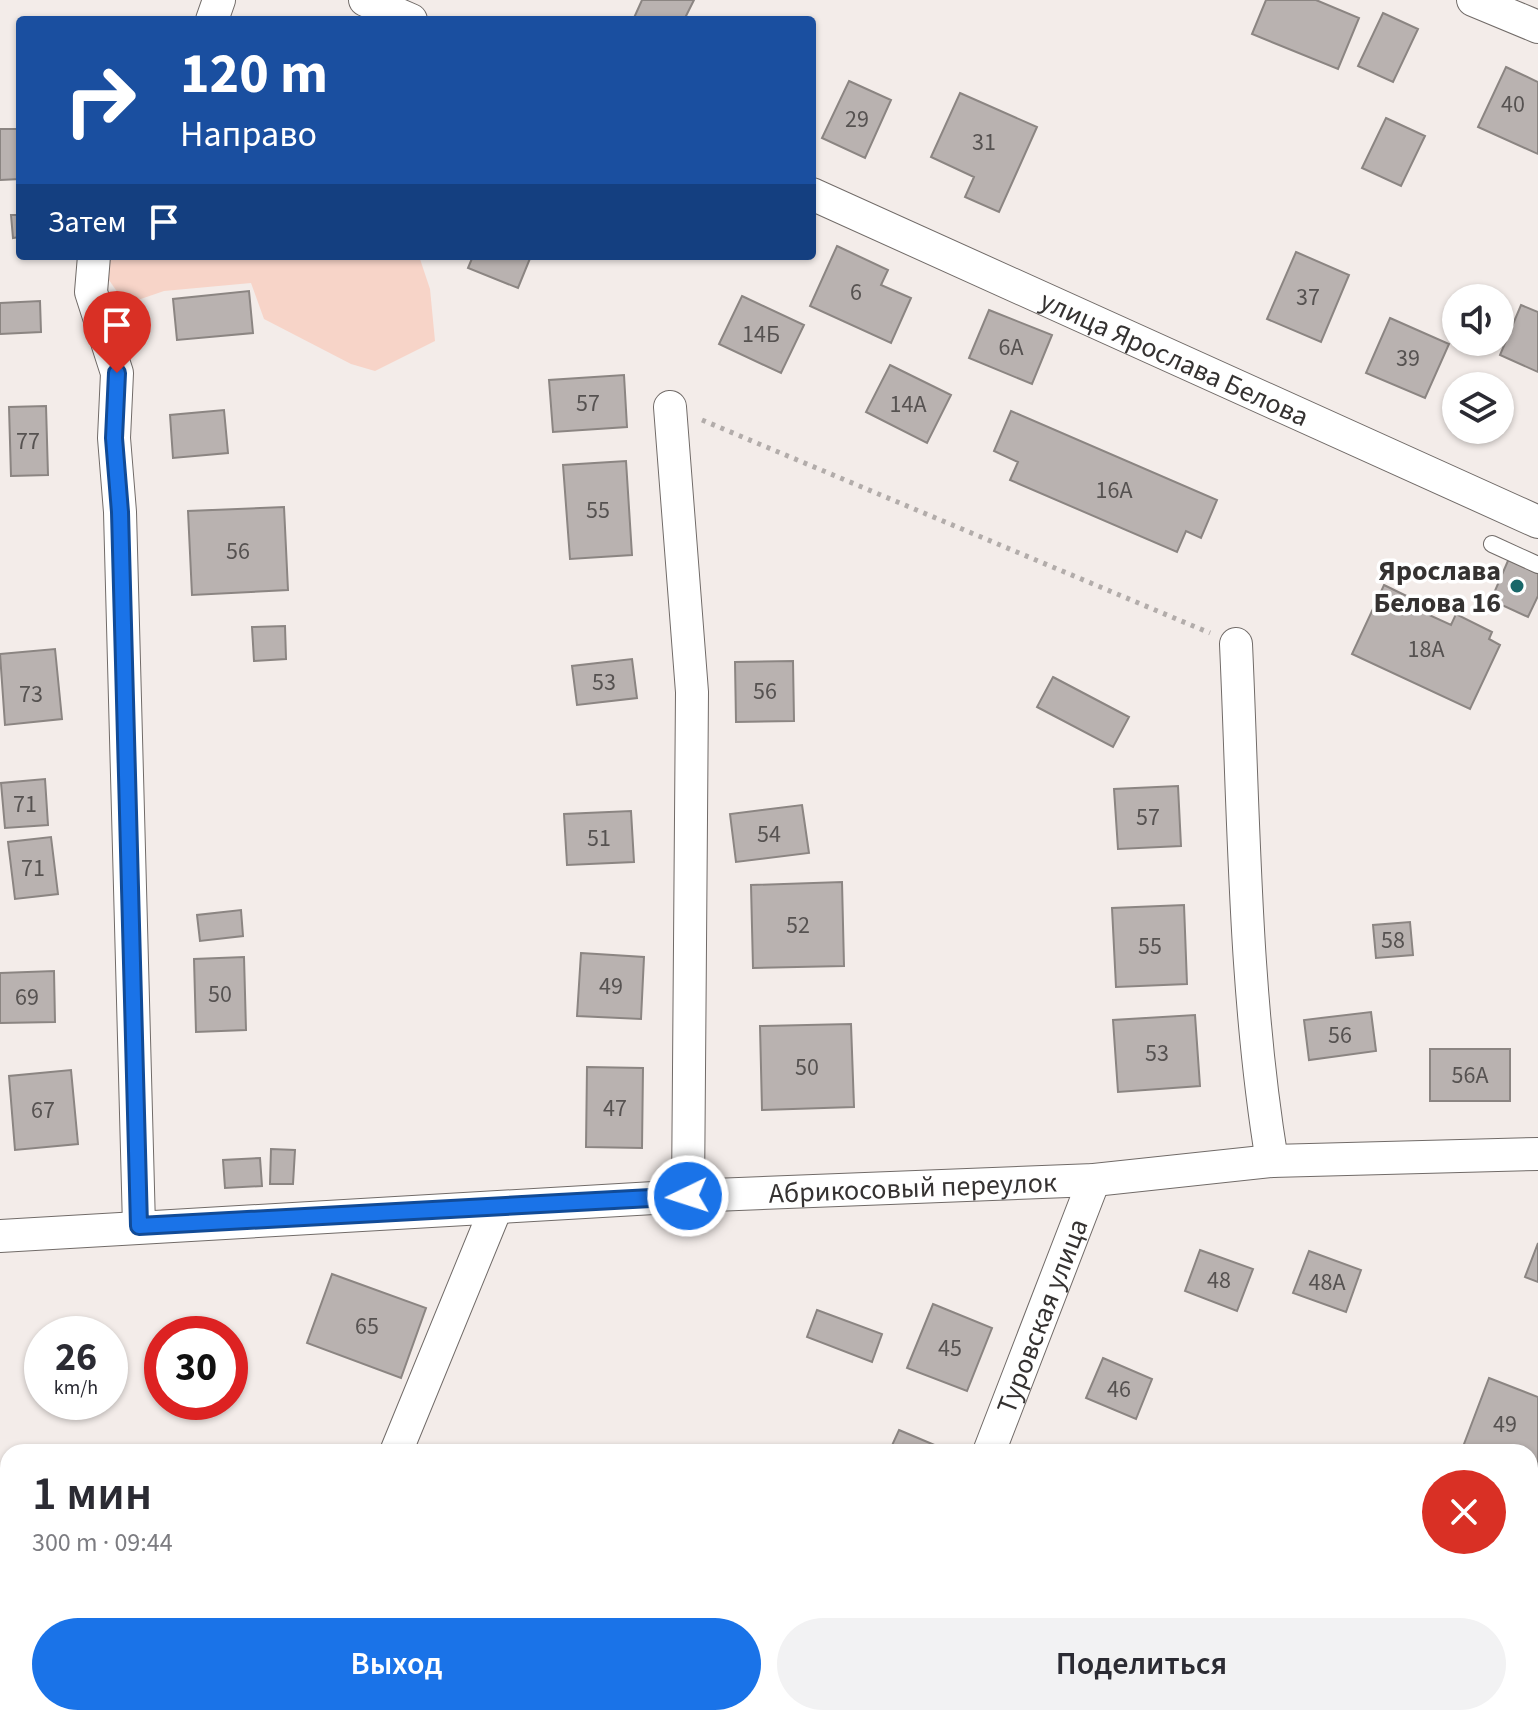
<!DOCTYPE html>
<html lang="ru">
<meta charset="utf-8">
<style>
body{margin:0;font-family:"Source Sans 3",sans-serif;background:#f2f2f3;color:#2b2b33;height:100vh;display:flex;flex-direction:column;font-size:30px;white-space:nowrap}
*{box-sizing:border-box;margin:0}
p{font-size:26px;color:#7c7c81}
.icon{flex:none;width:44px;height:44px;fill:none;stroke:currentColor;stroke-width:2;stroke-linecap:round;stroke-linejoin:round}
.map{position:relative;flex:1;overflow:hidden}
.drawer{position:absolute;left:0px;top:1444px;width:1538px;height:282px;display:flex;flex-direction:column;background:#fff;border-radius:24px 24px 0 0;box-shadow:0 2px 6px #0004}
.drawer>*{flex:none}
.hud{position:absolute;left:16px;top:16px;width:800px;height:244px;border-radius:8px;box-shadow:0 2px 6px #0004;background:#1a4fa0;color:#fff;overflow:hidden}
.controls{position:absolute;left:1442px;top:284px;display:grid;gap:16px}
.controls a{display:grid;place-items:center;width:72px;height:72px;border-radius:50%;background:#fff;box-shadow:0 2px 6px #0004;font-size:40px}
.speed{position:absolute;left:24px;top:1316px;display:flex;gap:16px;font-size:40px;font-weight:700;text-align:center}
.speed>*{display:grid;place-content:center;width:104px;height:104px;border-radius:50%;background:#fff;box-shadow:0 2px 6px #0004;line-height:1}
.speed small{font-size:20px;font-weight:400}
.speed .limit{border:12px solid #d22;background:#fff;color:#111}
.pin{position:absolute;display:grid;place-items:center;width:68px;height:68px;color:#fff;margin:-82px -34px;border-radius:50% 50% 50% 0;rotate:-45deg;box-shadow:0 0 8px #0007}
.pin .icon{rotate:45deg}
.me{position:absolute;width:88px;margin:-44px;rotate:266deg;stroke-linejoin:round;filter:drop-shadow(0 0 6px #0008)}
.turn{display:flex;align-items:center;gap:28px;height:168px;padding:0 32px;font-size:36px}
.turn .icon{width:104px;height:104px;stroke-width:2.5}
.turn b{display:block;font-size:56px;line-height:68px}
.then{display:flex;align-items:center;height:76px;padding:0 32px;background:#0003;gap:16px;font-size:30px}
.round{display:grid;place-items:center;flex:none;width:84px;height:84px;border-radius:42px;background:#f2f2f3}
.head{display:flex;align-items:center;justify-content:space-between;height:136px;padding:0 32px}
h1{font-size:48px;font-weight:600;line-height:60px}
.action{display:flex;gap:16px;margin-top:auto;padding:16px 32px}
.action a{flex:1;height:92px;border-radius:48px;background:#1a73e8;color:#fff;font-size:32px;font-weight:600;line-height:92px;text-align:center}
.action a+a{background:#f2f2f3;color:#2b2b33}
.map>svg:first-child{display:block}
.green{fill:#f7d4c8}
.building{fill:#b9b2b0;stroke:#8b8582;stroke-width:2}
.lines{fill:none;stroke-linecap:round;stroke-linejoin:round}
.service-casing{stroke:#716b68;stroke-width:18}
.minor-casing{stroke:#716b68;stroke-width:34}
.path{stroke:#b2acaa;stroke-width:5;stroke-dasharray:4 6;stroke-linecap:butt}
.service{stroke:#fff;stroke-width:16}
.minor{stroke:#fff;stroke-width:32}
.route-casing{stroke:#114b97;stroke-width:20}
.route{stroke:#1a73e8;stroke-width:14}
.poi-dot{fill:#196769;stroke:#fff;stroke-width:3}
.labels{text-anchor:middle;stroke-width:7;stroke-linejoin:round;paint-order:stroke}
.number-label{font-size:24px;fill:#565251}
.street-label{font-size:28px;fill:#353231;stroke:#fff}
.poi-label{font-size:28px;font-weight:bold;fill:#353231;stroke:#fff;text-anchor:end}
</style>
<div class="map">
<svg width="1538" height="1725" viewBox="0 0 1538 1725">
<rect width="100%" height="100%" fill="#f3ece9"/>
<path class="green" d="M107 256H419L430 289 435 341 375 371 351 364 264 319 251 283 164 291 135 301 120 296 109 280Z"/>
<path class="building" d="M642 0H694L684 20H633Z
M1266 0H1316L1359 18 1338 69 1252 34Z
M1383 13 1418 29 1393 82 1358 66Z
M1506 67 1538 82V154L1478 127Z
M849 81 891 100 865 158 822 138Z
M960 93 1037 127 999 212 965 197 974 177 931 157Z
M1386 118 1425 136 1401 186 1362 168Z
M0 129H20V179L0 180Z
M11 215H20V237L13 238Z
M837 246 888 270 881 285 911 298 891 343 810 306Z
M1296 252 1349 275 1321 342 1267 319Z
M473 256H531L518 288 468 268Z
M249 291 253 333 177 340 173 299Z
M742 296 804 325 781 373 719 344Z
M40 301 41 332 0 334V303Z
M1521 305 1538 312V372L1500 355Z
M989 310 1052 335 1032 384 969 358Z
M1390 318 1449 344 1425 398 1366 373Z
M890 365 951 395 927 443 866 412Z
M624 375 627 427 553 432 549 380Z
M46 406 48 475 11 476 9 407Z
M224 410 228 453 173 458 170 415Z
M1011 411 1217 500 1201 538 1186 531 1177 552 1010 480 1018 462 994 451Z
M626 461 632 555 570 559 563 465Z
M284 507 288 590 192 595 188 511Z
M1510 556 1538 568V596L1528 617 1491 600Z
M1384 585 1419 602 1416 609 1451 625 1456 614 1492 632 1489 639 1500 645 1470 709 1352 654Z
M285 626 286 659 254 661 252 627Z
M55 649 62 719 5 725 0 654Z
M632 659 637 698 577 705 572 666Z
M793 661 794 721 736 722 735 662Z
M1053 677 1129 717 1113 747 1037 707Z
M45 779 48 825 5 828 1 783Z
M1178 786 1181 846 1118 849 1114 789Z
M802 805 809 853 736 862 730 814Z
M631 811 634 862 567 865 564 814Z
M51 837 58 894 15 899 8 842Z
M842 882 844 966 753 968 751 885Z
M1184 905 1187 984 1116 987 1112 908Z
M241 910 243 936 200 941 197 915Z
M1410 922 1413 955 1376 958 1373 925Z
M581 953 644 957 641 1019 577 1016Z
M244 957 246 1030 196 1032 194 959Z
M54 971 55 1022 0 1023V973Z
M1371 1012 1376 1051 1309 1060 1304 1020Z
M1195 1015 1200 1086 1118 1092 1113 1020Z
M851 1024 854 1107 762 1110 760 1026Z
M1430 1049H1510V1101H1430Z
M587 1067 643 1068 642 1148 586 1147Z
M71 1070 78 1144 15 1150 9 1076Z
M271 1149 295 1150 293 1184H270Z
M260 1158 262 1186 225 1188 223 1160Z
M1538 1243V1282L1525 1277Z
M1200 1250 1253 1269 1237 1311 1185 1291Z
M1309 1251 1361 1270 1346 1312 1293 1293Z
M332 1274 426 1308 401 1378 307 1343Z
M933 1304 992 1328 967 1391 907 1368Z
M817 1310 882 1334 872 1362 807 1337Z
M1103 1358 1152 1379 1136 1419 1086 1398Z
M1489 1378 1538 1397V1491L1530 1488V1452H1461Z
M899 1430 944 1449 942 1452H889Z
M395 1718H472L469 1725H393Z
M604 1718H662L660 1725H624Z"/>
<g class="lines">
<g class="service-casing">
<path id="service" d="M1492 544 1538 565"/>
</g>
<g class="minor-casing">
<g id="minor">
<path d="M365 0 411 20"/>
<path d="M1473 0 1538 27"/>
<path d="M212 20 219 0"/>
<path id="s1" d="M812 194 1538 522"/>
<path d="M94 256 91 292 117 373 114 438 120 512 139 1226"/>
<path d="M670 407 692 692 688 1196"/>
<path d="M1236 644C1244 816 1244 992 1272 1161"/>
<path id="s2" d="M0 1236 688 1196 1094 1180 1272 1161 1538 1154"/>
<path d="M396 1452 496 1208"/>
<path id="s3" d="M989 1452 1094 1180"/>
<path d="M1530 1617 1538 1596"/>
<path d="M284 1725 287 1718"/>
<path d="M884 1725 887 1718"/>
<path d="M1489 1725 1492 1718"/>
</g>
</g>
<path class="path" d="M702 420 1210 633"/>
<use href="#service" class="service"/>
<use href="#minor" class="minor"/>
</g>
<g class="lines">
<g class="route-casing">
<path id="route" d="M117 373 114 438 120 512 139 1226 688 1196"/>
</g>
<use href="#route" class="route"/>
</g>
<circle class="poi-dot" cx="1517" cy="586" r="8"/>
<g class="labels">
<g class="number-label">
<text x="1513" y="112">40</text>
<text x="857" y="127">29</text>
<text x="984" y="150">31</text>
<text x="856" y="300">6</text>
<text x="1308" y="305">37</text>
<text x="761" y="342">14Б</text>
<text x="1011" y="355">6А</text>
<text x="1408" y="366">39</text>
<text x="588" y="411">57</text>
<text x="908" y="412">14А</text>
<text x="28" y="449">77</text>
<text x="1114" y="498">16А</text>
<text x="598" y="518">55</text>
<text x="238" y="559">56</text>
<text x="1426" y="657">18А</text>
<text x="604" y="690">53</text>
<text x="765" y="699">56</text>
<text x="31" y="702">73</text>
<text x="25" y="812">71</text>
<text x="1148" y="825">57</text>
<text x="769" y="842">54</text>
<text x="599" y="846">51</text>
<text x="33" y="876">71</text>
<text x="798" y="933">52</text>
<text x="1393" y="948">58</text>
<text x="1150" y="954">55</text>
<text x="611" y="994">49</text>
<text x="220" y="1002">50</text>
<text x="27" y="1005">69</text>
<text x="1340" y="1043">56</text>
<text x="1157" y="1061">53</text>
<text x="807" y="1075">50</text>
<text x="1470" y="1083">56А</text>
<text x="615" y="1116">47</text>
<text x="43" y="1118">67</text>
<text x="1219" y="1288">48</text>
<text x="1327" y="1290">48А</text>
<text x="367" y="1334">65</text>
<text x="950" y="1356">45</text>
<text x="1119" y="1397">46</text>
<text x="1505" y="1432">49</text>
</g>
<g class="street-label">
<text dy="10" stroke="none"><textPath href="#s1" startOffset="398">улица Ярослава Белова</textPath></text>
<text dy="10" stroke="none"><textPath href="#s2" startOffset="914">Абрикосовый переулок</textPath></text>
<text dy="10" stroke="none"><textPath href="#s3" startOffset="146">Туровская улица</textPath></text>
</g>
<g class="poi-label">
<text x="1501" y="580">Ярослава<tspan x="1501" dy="32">Белова 16</tspan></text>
</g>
</g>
</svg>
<div class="controls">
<a><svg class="icon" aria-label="sound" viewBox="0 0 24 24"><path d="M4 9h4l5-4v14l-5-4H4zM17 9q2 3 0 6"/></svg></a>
<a><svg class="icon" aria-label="layers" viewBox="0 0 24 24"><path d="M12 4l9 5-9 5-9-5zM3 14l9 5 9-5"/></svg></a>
</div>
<div class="speed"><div>26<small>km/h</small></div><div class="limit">30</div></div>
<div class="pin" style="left:117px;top:373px;background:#d93025"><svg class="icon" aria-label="arrive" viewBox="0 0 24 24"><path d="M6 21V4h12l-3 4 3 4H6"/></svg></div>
<svg class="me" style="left:688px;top:1196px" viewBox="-20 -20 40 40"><circle r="17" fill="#1a73e8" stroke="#fff" stroke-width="3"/><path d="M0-11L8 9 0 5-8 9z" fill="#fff"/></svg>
<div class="hud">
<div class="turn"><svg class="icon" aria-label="right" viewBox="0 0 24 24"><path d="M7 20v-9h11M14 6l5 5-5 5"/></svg><div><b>120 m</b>Направо</div></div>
<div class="then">Затем<svg class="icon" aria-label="arrive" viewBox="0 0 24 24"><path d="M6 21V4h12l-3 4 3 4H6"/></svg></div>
</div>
<section class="drawer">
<div class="head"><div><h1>1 мин</h1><p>300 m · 09:44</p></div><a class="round" style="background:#d93025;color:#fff"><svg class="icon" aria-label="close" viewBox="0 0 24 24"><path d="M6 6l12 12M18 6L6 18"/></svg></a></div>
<div class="action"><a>Выход</a><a>Поделиться</a></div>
</section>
</div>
